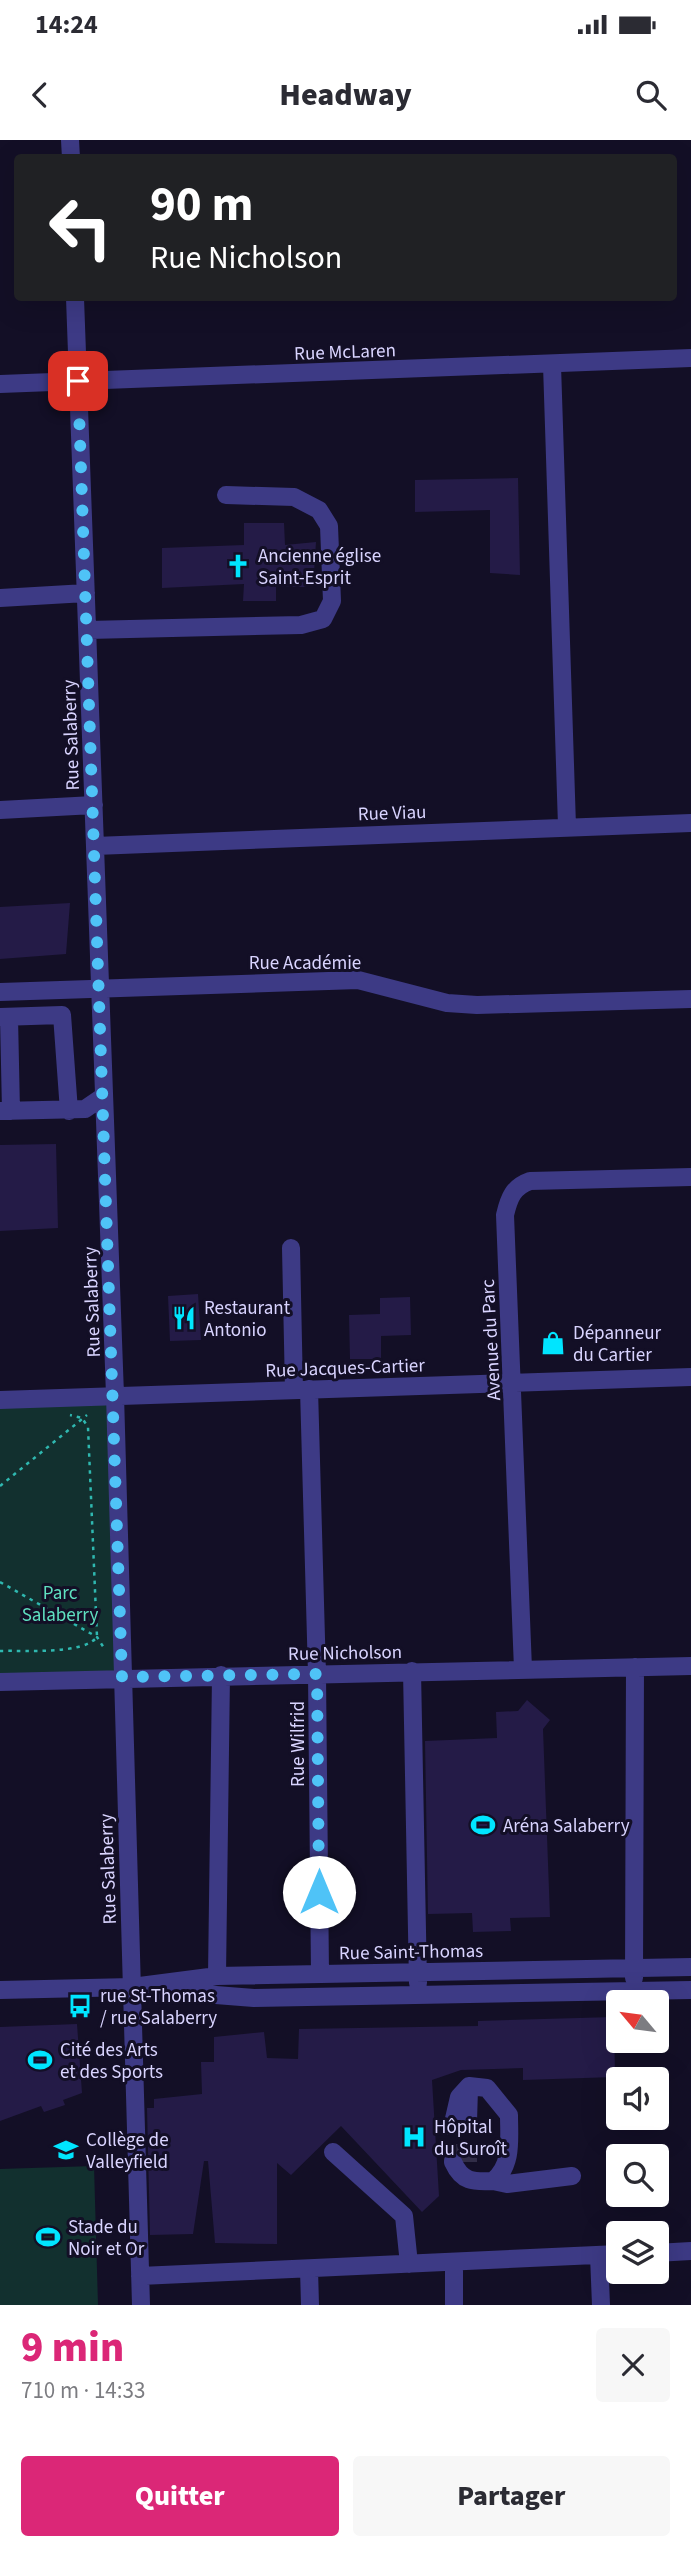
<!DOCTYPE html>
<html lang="fr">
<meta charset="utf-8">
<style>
body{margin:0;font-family:"Source Sans 3",sans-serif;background:#f7f7f7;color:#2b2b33;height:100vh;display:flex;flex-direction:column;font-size:26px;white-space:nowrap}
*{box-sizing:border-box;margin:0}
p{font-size:23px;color:#7c7c81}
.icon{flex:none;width:38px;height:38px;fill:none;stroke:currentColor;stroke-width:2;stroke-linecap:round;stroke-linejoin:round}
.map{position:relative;height:2165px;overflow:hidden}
.drawer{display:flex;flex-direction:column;background:#fff;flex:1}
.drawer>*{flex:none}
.top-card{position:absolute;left:14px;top:14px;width:663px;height:147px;border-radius:7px;box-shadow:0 7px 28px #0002;background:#202124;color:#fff;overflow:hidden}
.needle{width:46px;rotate:299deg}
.fabs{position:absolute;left:606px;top:1850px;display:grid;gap:14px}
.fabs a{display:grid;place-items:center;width:63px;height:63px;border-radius:7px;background:#fff;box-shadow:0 7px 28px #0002;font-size:35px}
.pin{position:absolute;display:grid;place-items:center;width:60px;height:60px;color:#fff;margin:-30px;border-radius:14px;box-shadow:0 4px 10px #0006}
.me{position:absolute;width:77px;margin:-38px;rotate:0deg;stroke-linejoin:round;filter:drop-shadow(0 0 5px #0008)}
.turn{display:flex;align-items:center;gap:24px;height:147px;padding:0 21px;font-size:32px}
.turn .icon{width:91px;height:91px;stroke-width:2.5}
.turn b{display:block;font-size:49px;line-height:60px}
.round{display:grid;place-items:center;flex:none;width:74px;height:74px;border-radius:7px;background:#f7f7f7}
.head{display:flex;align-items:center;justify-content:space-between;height:119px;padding:0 21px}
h1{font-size:42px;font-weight:800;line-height:52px;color:#db2777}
.action{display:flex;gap:14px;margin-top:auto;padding:14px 21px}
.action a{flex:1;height:80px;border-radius:7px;background:#db2777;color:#fff;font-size:28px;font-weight:800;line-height:80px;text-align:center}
.action a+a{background:#f7f7f7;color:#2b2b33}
.status{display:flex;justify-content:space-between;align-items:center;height:49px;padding:0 35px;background:#fff;direction:ltr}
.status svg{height:19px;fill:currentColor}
header{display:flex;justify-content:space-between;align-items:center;height:91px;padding:0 21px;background:#fff;font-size:32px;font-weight:800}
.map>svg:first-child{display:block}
.green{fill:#12302f}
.building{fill:#241b47}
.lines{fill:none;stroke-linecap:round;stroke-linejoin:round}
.minor-tunnel{stroke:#312d47;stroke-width:18;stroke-dasharray:18 9;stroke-linecap:butt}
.path{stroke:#2fb8b0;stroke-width:2.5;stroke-dasharray:3.5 5;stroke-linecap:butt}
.minor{stroke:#3d3a85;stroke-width:18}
.route{stroke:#4fc3f7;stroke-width:12;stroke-dasharray:0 21.6}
.labels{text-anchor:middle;stroke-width:6;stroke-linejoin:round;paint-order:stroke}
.street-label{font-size:19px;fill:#d9d4ff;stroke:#130f26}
.poi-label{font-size:19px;fill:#d9d4ff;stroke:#130f26;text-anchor:start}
.park-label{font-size:19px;fill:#5fe0c0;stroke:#130f26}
</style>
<div class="status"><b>14:24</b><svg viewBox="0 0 49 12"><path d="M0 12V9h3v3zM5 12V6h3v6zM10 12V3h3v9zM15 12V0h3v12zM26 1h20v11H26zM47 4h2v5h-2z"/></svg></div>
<header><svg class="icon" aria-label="back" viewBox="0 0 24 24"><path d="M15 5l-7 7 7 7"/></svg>Headway<svg class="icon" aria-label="search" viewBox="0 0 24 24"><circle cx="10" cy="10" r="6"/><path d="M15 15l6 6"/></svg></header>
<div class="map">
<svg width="691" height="2165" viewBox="0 0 691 2165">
<rect width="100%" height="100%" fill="#130f26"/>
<path class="green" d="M115 1255 123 1537 0 1542V1260Z
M94 2026 98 2165H0V2029Z"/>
<path class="building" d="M518 338 520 435 490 433V370L415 372V340Z
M244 383H284L285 405 316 402 313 447H276V461H243L244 444 162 448V408L244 405Z
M70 763 66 814 0 819V767Z
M56 1004 58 1088 0 1091V1005Z
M198 1154 201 1200 170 1201 168 1156Z
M410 1157 411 1195 381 1196V1219H350L349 1175 380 1174V1158Z
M527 1560 550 1580 543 1589 550 1777 510 1778 511 1791 473 1792 472 1773 428 1774 425 1601 497 1598 496 1572 518 1571Z
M614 1877 615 1937 523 1940V1928L461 1930 432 1940 439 2056 422 2072 341 1986 291 2035 277 2023V2104L215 2103 208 2021H204L193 2094 150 2095 147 1968H154V1959L202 1954 201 1922H214V1897L264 1892 267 1918 298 1919 299 1889 478 1886V1881Z
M77 1884 82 1953 63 1960 65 1965 44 1972 41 1966 0 1981V1887Z"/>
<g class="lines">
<path class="minor-tunnel" d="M453 2022V1983
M468 2022V1982"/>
<path class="path" d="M0 1346 87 1275
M0 1442 97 1497 104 1508
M0 1511C24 1510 83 1515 97 1497L88 1287 82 1278 70 1275"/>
<path class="minor" d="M70 0 71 18
M75 158 115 1255 141 2165
M552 225 567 686
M0 244 691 218
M0 458 86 453
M88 490 301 485 323 479 332 461 329 386 319 370 294 357 226 355
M0 670 94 665
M95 706 691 683
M0 852 358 840 447 863 477 865 691 859
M0 877 62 875 69 971
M9 877 11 971
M0 971 85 969 104 956
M291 1108 294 1250
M309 1249 317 1534 320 1834
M0 1260 691 1237
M523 1529 505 1075C509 1058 513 1047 530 1041L691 1037
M412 1531 418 1843
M0 1542 691 1526
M217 1836 221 1535
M634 1838 635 1527
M0 1850 132 1847 217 1836 691 1827
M152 1850 254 1858 691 1850
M468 1982 469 1949
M453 1983 459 1957 469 1946
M333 2012 404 2076 409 2124
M453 2022C462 2042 473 2042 493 2041 513 2025 509 1999 509 1975L487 1948 469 1946
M493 2041 507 2044 572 2036
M656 2113 691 2111
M599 2115 601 2165
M454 2122V2165
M309 2129 310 2165
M140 2136 618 2114"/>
</g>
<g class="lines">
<path class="route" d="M78 241 122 1537 317 1534 319 1752"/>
</g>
<defs>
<g id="church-bare" transform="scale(1.89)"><path d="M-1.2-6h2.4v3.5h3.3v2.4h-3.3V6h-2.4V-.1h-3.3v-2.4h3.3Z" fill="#00e5ff" stroke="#130f26" stroke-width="2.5" paint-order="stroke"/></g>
<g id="restaurant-bare" transform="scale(1.89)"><path d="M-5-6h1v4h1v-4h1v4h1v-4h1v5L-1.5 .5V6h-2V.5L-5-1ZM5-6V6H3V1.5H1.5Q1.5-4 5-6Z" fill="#00e5ff" stroke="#130f26" stroke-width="2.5" paint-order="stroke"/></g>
<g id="shop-bare" transform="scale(1.89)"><path d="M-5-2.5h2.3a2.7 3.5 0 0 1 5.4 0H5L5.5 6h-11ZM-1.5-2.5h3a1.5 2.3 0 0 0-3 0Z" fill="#00e5ff" stroke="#130f26" stroke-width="2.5" paint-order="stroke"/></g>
<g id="stadium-bare" transform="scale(1.89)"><path d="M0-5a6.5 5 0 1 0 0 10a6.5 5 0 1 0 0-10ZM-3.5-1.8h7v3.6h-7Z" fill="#00e5ff" stroke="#130f26" stroke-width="2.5" paint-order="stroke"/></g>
<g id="bus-bare" transform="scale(1.89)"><path d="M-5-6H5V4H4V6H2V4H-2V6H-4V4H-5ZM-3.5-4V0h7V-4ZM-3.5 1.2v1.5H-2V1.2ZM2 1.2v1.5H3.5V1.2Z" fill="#00e5ff" stroke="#130f26" stroke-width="2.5" paint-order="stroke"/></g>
<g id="hospital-bare" transform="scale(1.89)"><path d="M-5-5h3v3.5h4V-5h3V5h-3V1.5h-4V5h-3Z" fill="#00e5ff" stroke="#130f26" stroke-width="2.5" paint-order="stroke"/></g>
<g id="university-bare" transform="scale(1.89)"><path d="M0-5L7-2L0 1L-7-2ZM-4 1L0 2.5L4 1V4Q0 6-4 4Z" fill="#00e5ff" stroke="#130f26" stroke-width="2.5" paint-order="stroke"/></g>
</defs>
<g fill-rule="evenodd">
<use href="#church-bare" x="238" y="426"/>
<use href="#restaurant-bare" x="184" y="1178"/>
<use href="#shop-bare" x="553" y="1203"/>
<use href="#stadium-bare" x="483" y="1685"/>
<use href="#bus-bare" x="80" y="1866"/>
<use href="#stadium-bare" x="40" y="1920"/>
<use href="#hospital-bare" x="414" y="1997"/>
<use href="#university-bare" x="66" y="2010"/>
<use href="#stadium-bare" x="48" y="2097"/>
</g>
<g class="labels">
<g class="street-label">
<text transform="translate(345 211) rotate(-2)" y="7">Rue McLaren</text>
<text transform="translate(70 595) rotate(-92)" y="7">Rue Salaberry</text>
<text transform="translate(392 672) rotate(-2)" y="7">Rue Viau</text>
<text x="305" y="829">Rue Académie</text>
<text transform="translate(91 1162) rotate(-92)" y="7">Rue Salaberry</text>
<text transform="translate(490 1200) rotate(-93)" y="7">Avenue du Parc</text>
<text transform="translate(345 1227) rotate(-2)" y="7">Rue Jacques-Cartier</text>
<text transform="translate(345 1512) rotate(-1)" y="7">Rue Nicholson</text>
<text transform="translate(297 1604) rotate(-90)" y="7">Rue Wilfrid</text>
<text transform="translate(107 1729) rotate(-92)" y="7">Rue Salaberry</text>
<text transform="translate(411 1811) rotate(-1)" y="7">Rue Saint-Thomas</text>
</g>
<g class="poi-label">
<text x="258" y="422">Ancienne église<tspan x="258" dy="22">Saint-Esprit</tspan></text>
<text x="204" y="1174">Restaurant<tspan x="204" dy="22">Antonio</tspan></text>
<text x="573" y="1199">Dépanneur<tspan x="573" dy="22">du Cartier</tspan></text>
<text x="503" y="1692">Aréna Salaberry</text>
<text x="100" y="1862">rue St-Thomas<tspan x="100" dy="22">/ rue Salaberry</tspan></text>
<text x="60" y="1916">Cité des Arts<tspan x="60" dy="22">et des Sports</tspan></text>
<text x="434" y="1993">Hôpital<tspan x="434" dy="22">du Suroît</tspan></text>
<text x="86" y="2006">Collège de<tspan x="86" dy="22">Valleyfield</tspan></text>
<text x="68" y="2093">Stade du<tspan x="68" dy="22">Noir et Or</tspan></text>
</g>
<g class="park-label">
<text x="60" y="1459">Parc<tspan x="60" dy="22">Salaberry</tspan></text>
</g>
</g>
</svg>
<div class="fabs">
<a><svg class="needle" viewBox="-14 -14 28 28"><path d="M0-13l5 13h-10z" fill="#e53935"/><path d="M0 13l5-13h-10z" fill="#7c7c81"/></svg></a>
<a><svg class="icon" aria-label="sound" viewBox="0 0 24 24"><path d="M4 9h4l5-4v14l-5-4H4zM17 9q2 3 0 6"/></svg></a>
<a><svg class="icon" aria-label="search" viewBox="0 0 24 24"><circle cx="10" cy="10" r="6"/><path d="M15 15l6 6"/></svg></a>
<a><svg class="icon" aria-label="layers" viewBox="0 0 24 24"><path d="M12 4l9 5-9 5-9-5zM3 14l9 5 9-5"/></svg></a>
</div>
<div class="pin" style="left:78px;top:241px;background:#d93025"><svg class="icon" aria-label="arrive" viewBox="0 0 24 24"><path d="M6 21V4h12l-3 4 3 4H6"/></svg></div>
<svg class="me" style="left:319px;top:1752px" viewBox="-20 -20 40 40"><circle r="19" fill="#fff"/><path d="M0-13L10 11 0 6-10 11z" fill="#4fc3f7"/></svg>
<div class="top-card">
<div class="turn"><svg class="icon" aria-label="left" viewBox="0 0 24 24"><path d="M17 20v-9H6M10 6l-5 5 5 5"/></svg><div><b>90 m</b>Rue Nicholson</div></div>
</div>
</div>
<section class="drawer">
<div class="head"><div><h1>9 min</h1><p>710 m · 14:33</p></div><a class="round"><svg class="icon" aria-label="close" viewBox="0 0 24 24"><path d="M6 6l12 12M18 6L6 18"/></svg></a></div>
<div class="action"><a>Quitter</a><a>Partager</a></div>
</section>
